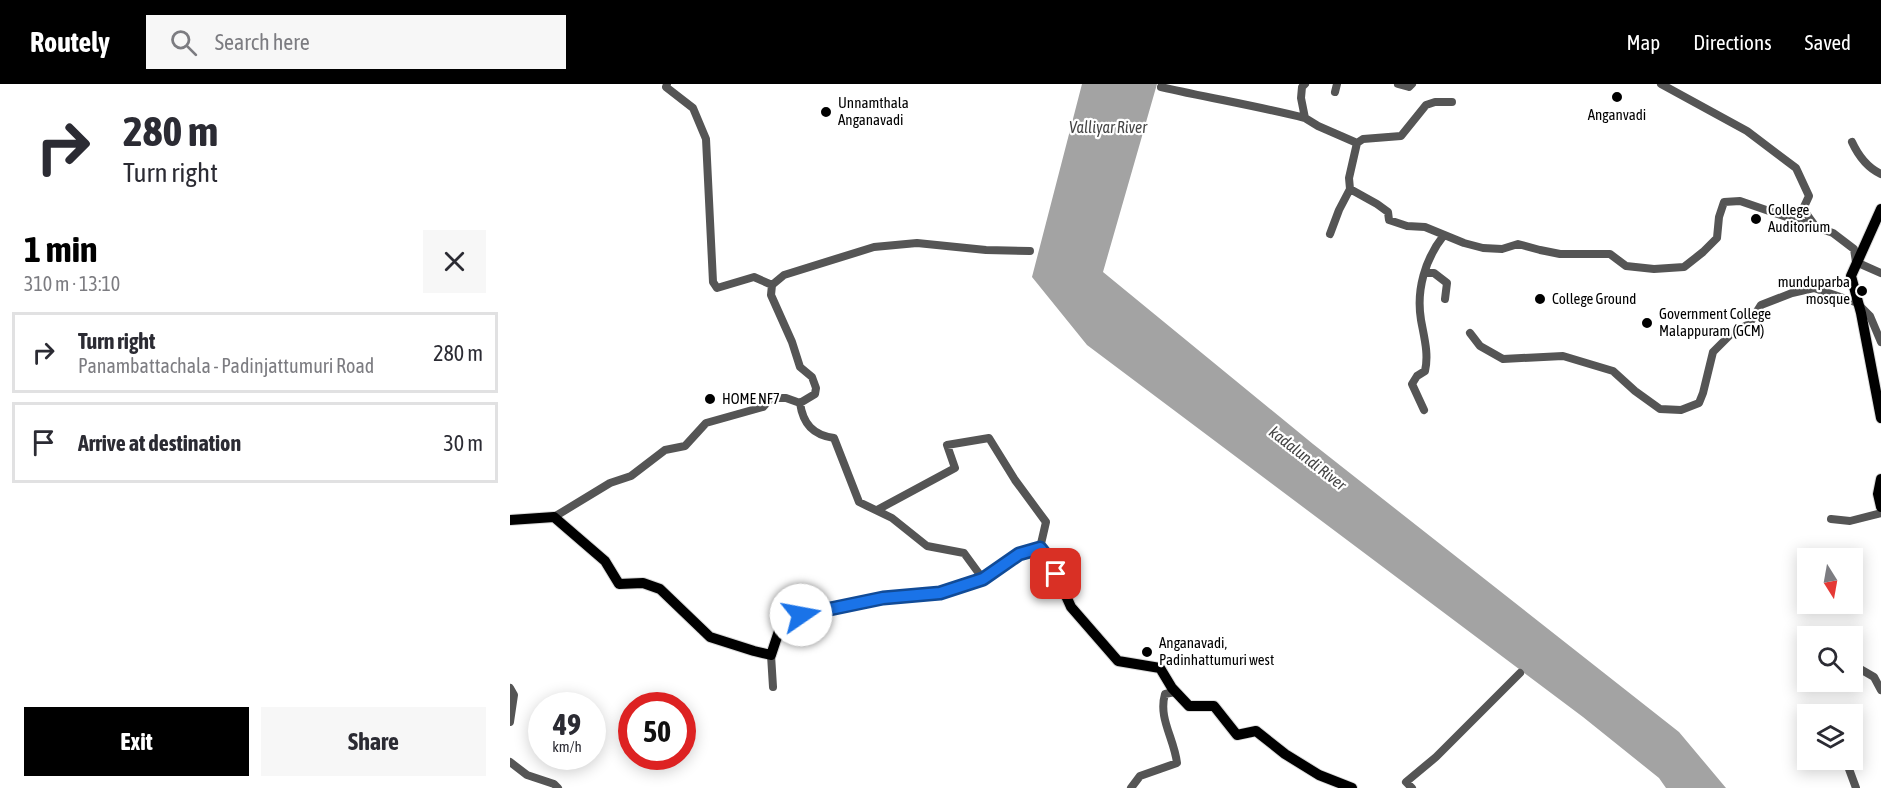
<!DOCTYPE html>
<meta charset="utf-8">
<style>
body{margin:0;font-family:"Asap Condensed",sans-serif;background:#f7f7f7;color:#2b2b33;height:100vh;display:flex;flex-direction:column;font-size:22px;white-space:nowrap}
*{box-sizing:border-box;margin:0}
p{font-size:20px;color:#7c7c81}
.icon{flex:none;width:33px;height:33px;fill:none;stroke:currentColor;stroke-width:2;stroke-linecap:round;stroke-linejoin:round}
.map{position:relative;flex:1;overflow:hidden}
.side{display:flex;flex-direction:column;background:#fff;width:510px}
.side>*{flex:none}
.hud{background:#fff;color:#2b2b33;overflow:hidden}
.needle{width:39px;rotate:169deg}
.fabs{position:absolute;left:1287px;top:464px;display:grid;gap:12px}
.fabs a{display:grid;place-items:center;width:66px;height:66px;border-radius:0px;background:#fff;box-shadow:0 3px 15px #0003;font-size:30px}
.speed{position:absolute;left:18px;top:608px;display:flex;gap:12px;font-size:30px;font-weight:700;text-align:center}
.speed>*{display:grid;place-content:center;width:78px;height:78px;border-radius:50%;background:#fff;box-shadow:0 3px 15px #0003;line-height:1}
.speed small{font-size:15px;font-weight:400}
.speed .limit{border:9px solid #d22;background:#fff;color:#111}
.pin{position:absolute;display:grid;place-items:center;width:51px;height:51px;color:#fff;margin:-26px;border-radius:12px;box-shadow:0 3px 9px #0006}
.me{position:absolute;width:66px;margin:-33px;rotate:78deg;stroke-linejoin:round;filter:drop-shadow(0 0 4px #0008)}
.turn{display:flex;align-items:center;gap:21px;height:126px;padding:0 24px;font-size:27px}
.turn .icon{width:78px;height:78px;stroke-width:2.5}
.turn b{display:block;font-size:42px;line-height:51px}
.round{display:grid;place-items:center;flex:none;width:63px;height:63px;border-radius:0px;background:#f7f7f7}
.overview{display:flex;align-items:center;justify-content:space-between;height:102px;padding:0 24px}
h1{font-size:36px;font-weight:700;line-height:45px;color:#000}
.primary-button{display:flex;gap:12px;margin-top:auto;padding:12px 24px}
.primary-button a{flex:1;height:69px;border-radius:0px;background:#000;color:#fff;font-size:24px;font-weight:700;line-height:69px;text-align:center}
.primary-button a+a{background:#f7f7f7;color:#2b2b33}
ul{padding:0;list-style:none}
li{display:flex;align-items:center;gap:18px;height:81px;margin:0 12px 9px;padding:0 12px;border:3px solid #e1e1e2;border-radius:0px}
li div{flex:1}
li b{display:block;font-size:22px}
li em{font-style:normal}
header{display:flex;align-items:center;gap:36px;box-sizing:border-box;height:84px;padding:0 30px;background:#000;color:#fff}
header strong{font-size:28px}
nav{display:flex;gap:33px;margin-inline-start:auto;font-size:21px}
.search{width:420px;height:54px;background:#f7f7f7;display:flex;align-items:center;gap:15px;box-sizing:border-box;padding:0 21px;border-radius:0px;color:#7c7c81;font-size:22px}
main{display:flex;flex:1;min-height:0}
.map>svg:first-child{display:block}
.water{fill:#a3a3a3}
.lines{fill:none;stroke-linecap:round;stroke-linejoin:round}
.major-casing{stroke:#dbdbdb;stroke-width:12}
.minor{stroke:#555;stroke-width:8}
.major{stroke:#000;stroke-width:10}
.route-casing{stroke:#114b97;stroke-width:15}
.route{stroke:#1a73e8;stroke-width:10}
.poi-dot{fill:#000;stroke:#fff;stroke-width:2}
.labels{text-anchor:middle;stroke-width:4.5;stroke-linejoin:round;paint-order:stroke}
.poi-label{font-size:15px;fill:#000;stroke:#fff;text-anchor:start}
.water-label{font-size:16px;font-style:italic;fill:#444;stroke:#fff}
</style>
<header>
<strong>Routely</strong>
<div class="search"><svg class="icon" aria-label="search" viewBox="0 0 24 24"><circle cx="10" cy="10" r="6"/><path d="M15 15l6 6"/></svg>Search here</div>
<nav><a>Map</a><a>Directions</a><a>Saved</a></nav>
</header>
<main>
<section class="side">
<div class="hud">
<div class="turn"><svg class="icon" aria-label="right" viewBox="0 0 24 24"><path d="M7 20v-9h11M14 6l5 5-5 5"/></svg><div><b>280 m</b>Turn right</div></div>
</div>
<div class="overview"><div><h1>1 min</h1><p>310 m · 13:10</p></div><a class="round"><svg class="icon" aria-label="close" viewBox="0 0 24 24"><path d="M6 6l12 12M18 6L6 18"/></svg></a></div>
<ul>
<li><svg class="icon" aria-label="right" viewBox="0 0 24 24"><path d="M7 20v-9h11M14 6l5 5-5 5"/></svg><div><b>Turn right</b><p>Panambattachala - Padinjattumuri Road</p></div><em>280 m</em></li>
<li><svg class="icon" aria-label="arrive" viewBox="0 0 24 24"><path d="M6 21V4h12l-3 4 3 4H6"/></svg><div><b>Arrive at destination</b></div><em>30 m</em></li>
</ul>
<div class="primary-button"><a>Exit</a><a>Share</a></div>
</section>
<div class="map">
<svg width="1371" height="704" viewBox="0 0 1371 704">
<rect width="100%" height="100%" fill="#fff"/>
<path class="water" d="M572 0H647L593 188 803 360 1169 648 1216 704H1156L1149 694 1073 633 577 261 522 193Z"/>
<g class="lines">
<g class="major-casing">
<path id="major" d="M1371 125 1341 192 1351 229 1371 334
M1371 395 1368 410 1371 423
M0 436 44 433 95 477 109 500 133 499 150 505 200 553 244 567 261 571 269 547 291 531 373 514 430 509 473 495 509 470 530 464 539 474 561 523 608 577 650 584 662 604 679 622H704L727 651 746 647 775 670 809 691 842 704"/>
</g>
<path class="minor" d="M157 0 156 3 183 24 196 55 203 198 207 204 244 193 262 201
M795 0 792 3 791 14 795 34 808 42 847 59 839 94 840 105 867 120 878 128 879 136 897 142 915 143 954 159 973 164 992 165 1008 160 1030 166 1050 170H1100L1116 182 1144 185 1174 183 1193 168 1207 154 1209 133 1214 118 1230 117 1323 149 1344 165 1346 178 1371 189
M888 0 899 3 902 0
M1151 0 1237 47 1286 84 1299 112 1293 125 1306 143
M651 3C699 14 747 22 795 34
M825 8 827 0
M1342 58C1348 71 1358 84 1371 90
M847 59 853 55 891 52 916 21 925 18H942
M820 150 829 126 840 105
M915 189H924L937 199 935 215
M1350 222 1360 232 1371 258
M960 249 970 262 993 275 1053 272 1103 287 1125 307 1150 325 1171 326 1189 319 1193 309 1203 268 1222 249 1239 240 1251 221 1282 209 1304 204 1348 219
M290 319 305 310 306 304 302 293 290 283 282 258 261 211 262 201 274 191 364 163 407 159 476 166 520 167
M914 326 902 300 907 292 915 287C919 270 914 253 911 236 906 206 915 175 934 151
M367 426 445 384 437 361 479 354 505 396 536 438 530 464
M44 433 100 399 121 392 155 366 175 362 196 339 253 323 261 314H276L290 319C293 340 303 351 324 354L349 418 382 434 417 462 454 469 473 495
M1321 435 1340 437 1371 429
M261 571 263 603
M1345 582 1364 593 1371 606
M0 604 4 611 0 638
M0 678 17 691 44 700 48 704
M1339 685 1346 704
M621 704 630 692 667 679C664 654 648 634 655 610L665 608
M902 704 896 698 926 673 1010 589"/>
<use href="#major" class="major"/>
</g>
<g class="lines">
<g class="route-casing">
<path id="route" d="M291 531 373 514 430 509 473 495 509 470 530 464 538 474 546 490"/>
</g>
<use href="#route" class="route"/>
</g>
<g class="poi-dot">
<circle cx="1107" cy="13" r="6"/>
<circle cx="316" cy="28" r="6"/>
<circle cx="1246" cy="135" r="6"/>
<circle cx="1352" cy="207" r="6"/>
<circle cx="1030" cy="215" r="6"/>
<circle cx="1137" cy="239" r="6"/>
<circle cx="200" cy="315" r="6"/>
<circle cx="637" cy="568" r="6"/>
</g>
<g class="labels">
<g class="poi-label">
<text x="328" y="24">Unnamthala<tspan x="328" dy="17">Anganavadi</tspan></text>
<text x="1107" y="36" text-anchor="middle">Anganvadi</text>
<text x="1258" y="131">College<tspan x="1258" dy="17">Auditorium</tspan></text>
<text x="1340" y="203" text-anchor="end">munduparba<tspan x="1340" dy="17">mosque</tspan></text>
<text x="1042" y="220">College Ground</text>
<text x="1149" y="235">Government College<tspan x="1149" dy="17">Malappuram (GCM)</tspan></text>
<text x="212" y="320">HOME NF7</text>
<text x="649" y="564">Anganavadi,<tspan x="649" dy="17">Padinhattumuri west</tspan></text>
</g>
<g class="water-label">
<text x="598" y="49">Valliyar River</text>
<text transform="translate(798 374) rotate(38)" y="6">kadalundi River</text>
</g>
</g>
</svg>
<div class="fabs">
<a><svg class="needle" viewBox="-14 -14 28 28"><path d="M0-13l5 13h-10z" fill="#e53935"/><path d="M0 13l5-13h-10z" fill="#7c7c81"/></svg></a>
<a><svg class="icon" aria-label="search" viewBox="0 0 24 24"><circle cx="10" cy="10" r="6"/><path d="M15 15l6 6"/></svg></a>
<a><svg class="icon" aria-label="layers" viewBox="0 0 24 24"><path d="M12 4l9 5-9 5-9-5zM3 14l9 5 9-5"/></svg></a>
</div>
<div class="speed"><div>49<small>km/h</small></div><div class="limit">50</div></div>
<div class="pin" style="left:546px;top:490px;background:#d93025"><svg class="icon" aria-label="arrive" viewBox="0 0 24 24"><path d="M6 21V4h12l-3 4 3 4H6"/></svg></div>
<svg class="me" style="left:291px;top:531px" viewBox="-20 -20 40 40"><circle r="19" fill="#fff"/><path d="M0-13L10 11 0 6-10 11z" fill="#1a73e8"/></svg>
</div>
</main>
